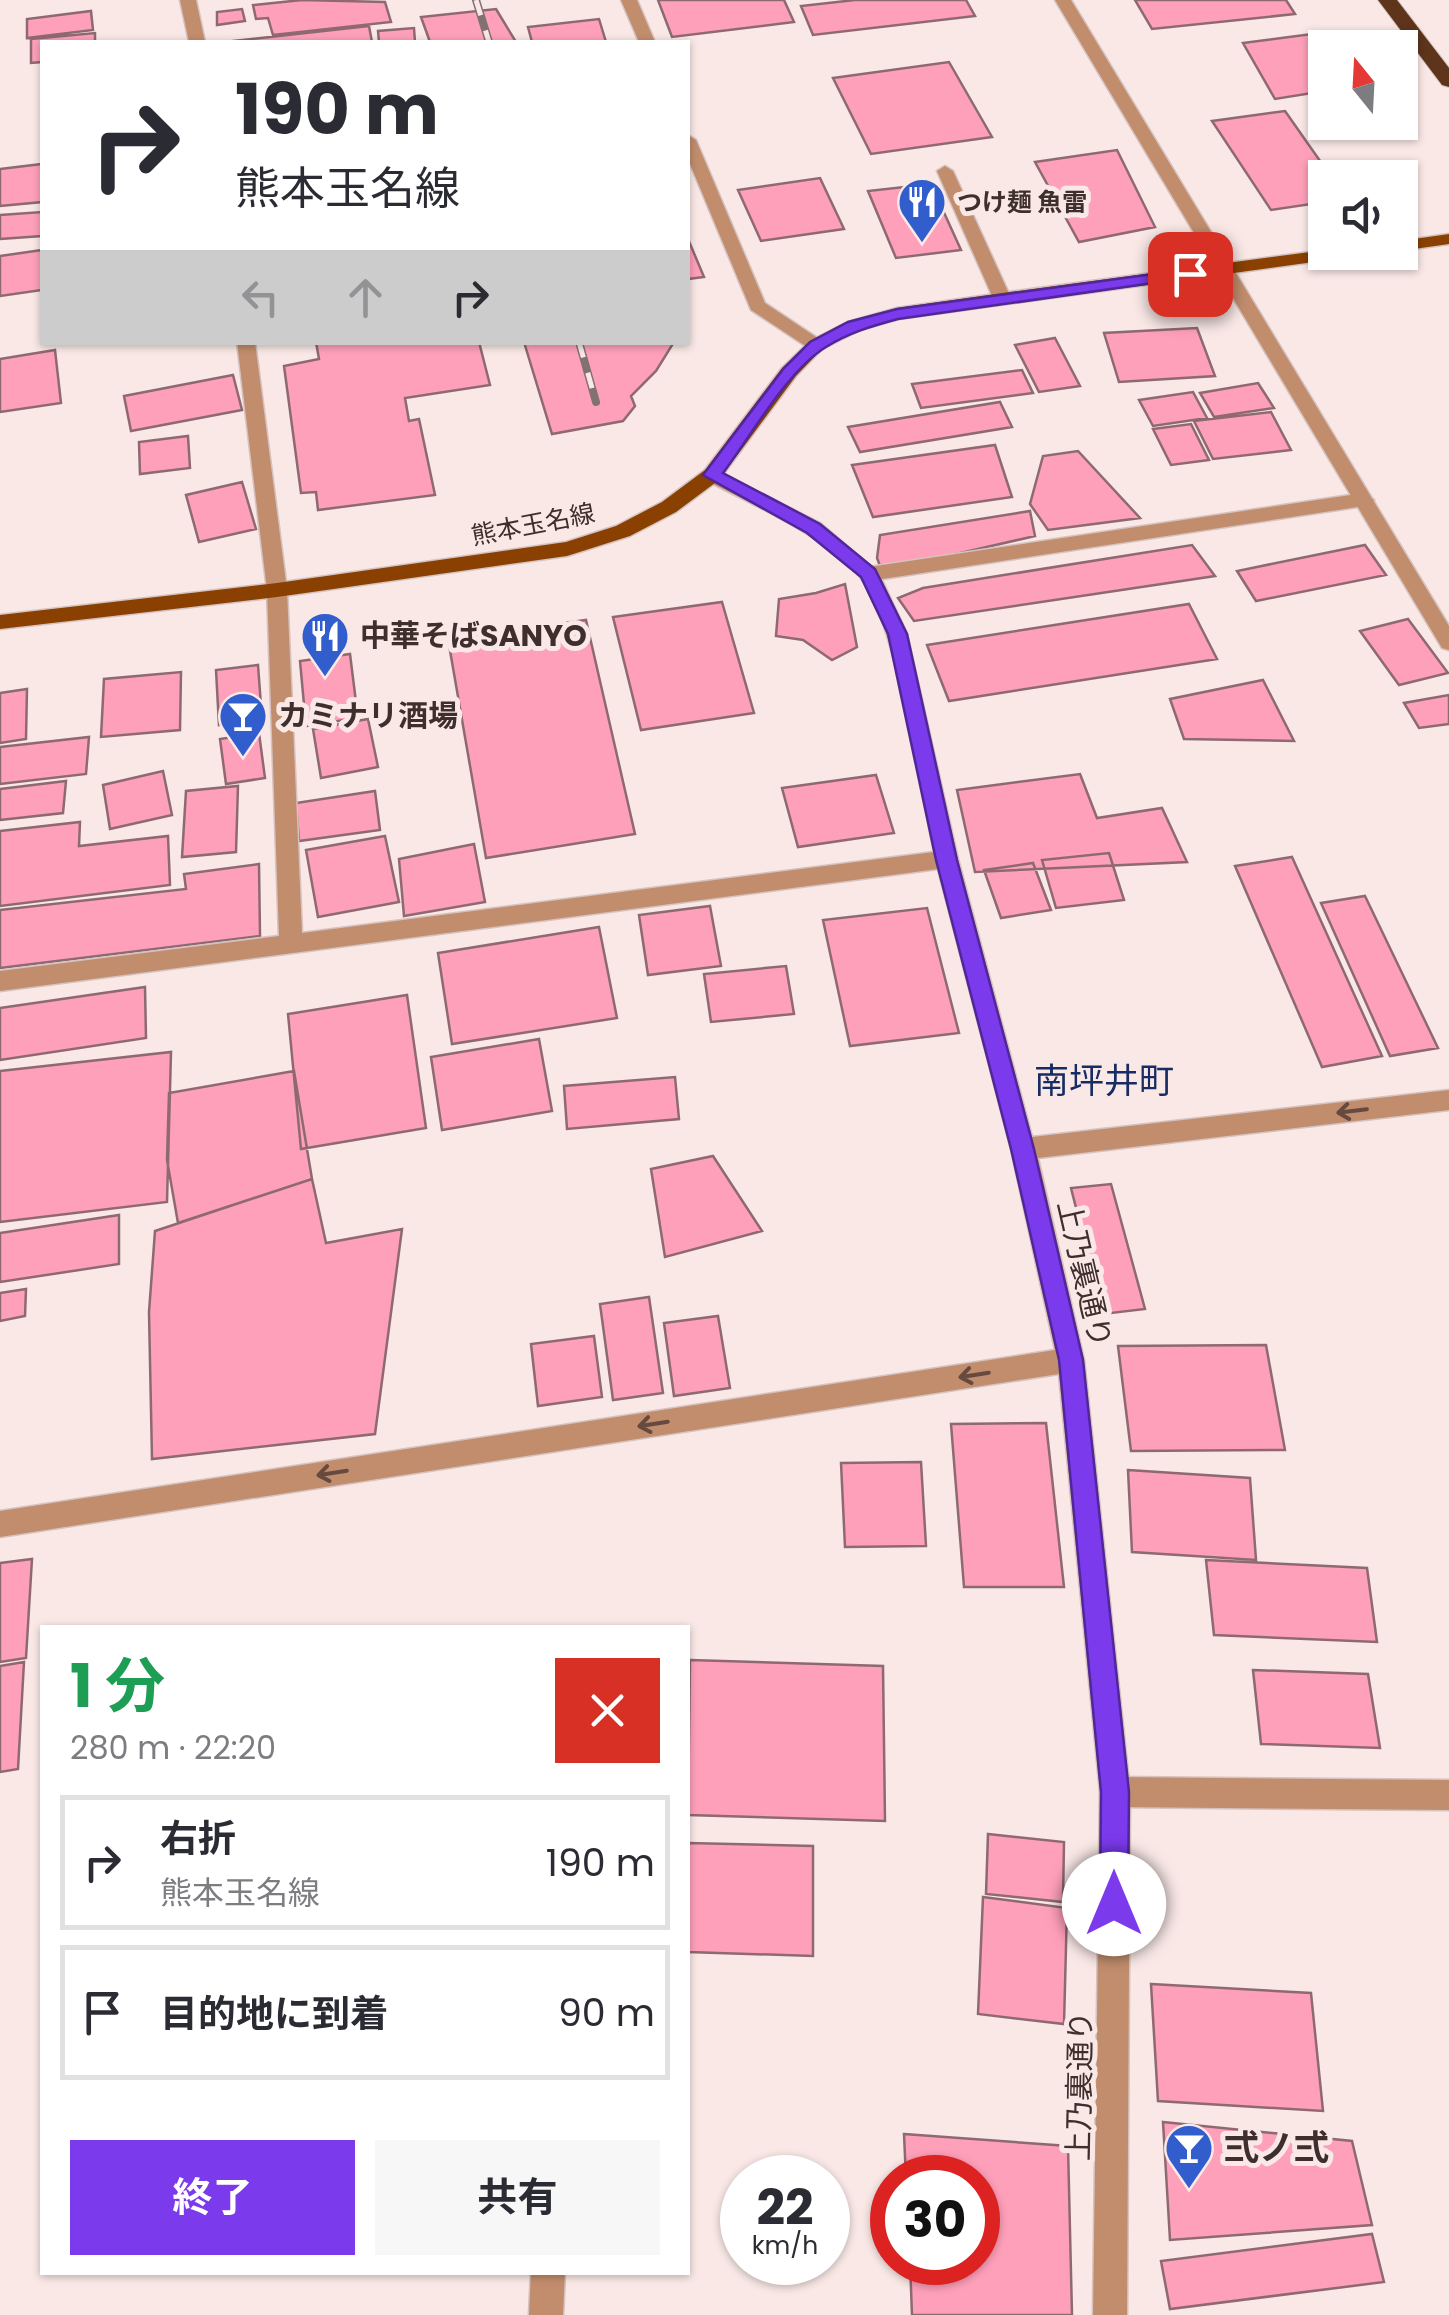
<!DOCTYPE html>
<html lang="ja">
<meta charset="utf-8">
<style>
body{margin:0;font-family:Poppins,"Noto Sans JP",sans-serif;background:#f7f7f7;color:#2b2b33;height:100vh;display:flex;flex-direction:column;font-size:38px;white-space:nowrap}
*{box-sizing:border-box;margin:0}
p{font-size:32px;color:#7c7c81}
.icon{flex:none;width:55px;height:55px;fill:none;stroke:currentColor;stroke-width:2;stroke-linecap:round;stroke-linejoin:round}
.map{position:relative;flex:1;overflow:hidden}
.side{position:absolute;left:40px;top:1625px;width:650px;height:650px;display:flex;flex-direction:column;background:#fff;border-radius:0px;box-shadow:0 2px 8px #0004}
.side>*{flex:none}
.guide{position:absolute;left:40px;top:40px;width:650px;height:305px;border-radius:0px;box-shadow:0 2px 8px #0004;background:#fff;color:#2b2b33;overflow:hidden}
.needle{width:65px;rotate:342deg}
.controls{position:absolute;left:1308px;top:30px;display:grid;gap:20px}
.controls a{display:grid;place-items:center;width:110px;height:110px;border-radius:0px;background:#fff;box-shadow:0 2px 8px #0004;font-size:50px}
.speed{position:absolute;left:720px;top:2155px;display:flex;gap:20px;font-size:50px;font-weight:700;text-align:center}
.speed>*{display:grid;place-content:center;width:130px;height:130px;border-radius:50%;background:#fff;box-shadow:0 2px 8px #0004;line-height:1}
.speed small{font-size:25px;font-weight:400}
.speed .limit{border:15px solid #d22;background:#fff;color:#111}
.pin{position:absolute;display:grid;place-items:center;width:85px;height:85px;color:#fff;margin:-42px;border-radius:20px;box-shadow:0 5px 15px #0006}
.me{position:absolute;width:110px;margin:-55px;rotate:0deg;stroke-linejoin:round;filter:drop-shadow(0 0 8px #0008)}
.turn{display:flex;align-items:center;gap:35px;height:210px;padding:0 30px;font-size:45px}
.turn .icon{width:130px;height:130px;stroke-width:2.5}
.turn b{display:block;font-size:70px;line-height:85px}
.lanes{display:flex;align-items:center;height:95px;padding:0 30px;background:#0003;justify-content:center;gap:50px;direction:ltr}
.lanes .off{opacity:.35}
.round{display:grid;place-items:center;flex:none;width:105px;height:105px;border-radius:0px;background:#f7f7f7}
.summary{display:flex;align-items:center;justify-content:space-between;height:170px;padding:0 30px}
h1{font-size:60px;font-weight:700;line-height:75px;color:#1e9e55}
.primary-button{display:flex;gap:20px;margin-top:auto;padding:20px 30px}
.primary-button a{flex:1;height:115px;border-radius:0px;background:#7c3aed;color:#fff;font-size:40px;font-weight:700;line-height:115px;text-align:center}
.primary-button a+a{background:#f7f7f7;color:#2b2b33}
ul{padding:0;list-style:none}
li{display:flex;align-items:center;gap:30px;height:135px;margin:0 20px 15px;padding:0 10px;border:5px solid #e1e1e2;border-radius:0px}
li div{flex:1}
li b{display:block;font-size:38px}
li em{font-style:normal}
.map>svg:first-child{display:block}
.building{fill:#ffa0ba;stroke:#8e6972;stroke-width:2.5}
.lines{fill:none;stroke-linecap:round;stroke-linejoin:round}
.lane-casing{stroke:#d4c3c1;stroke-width:3}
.street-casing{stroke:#d4c3c1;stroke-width:3}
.primary-casing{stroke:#d4c3c1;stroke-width:3}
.highway-casing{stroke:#d4c3c1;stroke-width:2}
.lane{fill:#c28d6d;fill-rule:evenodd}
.street{fill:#c28d6d;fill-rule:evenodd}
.primary{fill:#8a4000;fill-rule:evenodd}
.highway{fill:#5e351b;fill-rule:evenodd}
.rail-casing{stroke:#81716f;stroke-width:8}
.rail{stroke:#f9e8e6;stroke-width:5;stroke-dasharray:16;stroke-linecap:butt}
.oneway{stroke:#664a40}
.route{fill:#7c3aed;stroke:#51269a;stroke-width:2.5}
.labels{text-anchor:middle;stroke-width:10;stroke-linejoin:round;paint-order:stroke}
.far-poi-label{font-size:25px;font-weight:bold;fill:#3e2e2c;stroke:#f9e8e6;text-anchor:start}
.far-street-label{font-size:25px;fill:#3e2e2c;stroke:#f9e8e6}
.poi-label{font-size:30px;font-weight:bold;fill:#3e2e2c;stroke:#f9e8e6;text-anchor:start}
.street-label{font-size:30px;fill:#3e2e2c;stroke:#f9e8e6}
.quarter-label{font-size:35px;fill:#162c62;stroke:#f9e8e6}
.near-poi-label{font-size:35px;font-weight:bold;fill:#3e2e2c;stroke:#f9e8e6;text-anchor:start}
</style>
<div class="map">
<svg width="1449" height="2315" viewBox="0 0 1449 2315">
<rect width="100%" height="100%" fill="#f9e8e6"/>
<path class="building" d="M302 0 385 2 391 22 273 35 268 18 256 19 253 5Z
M658 0H784L794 22 672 37Z
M855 0H966L975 16 813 35 801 6Z
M1135 0H1286L1295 14 1152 29Z
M242 9 245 21 217 25V12Z
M496 9 516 42H430L421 17Z
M91 11 93 30 27 38V19Z
M599 19 606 42H532L528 27Z
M369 26 372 42H224Z
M414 28 415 42H379L378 31Z
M1327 32 1338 48H1325V91L1275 99 1243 43Z
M95 33V42H42V62L31 63V39Z
M949 62 992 137 871 154 833 78Z
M1285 111 1332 178H1325V202L1271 210 1212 121Z
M1117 150 1155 227 1079 242 1035 162Z
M42 164V202L0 206V169Z
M820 178 844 229 761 241 738 190Z
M931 184 961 250 896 258 868 191Z
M42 212V236L0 239V215Z
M688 239 704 277 688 279Z
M42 250V290L0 296V256Z
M1197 328 1215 376 1119 382 1104 333Z
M1055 338 1080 386 1039 392 1015 345Z
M316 342H479L490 385 405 398 409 421 419 419 435 495 318 510 316 492 301 493 284 366 319 359Z
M524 342H674L656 371 631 396 635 406 623 421 552 434Z
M55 350 61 403 0 412V359Z
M1022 370 1033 393 921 408 912 384Z
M233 375 242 410 131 431 124 396Z
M1258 383 1274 408 1214 417 1200 393Z
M1193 392 1207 418 1153 426 1139 400Z
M1000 402 1012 427 860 452 848 427Z
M1271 412 1291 450 1213 459 1194 421Z
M1191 424 1209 460 1171 465 1153 429Z
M188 436 190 468 140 474 139 442Z
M995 445 1012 497 873 517 852 465Z
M1078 451 1140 518 1048 530 1030 504 1043 456Z
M242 482 256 529 199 542 186 495Z
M1030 511 1035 536 882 571 877 558 880 535Z
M1192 545 1215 576 914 621 898 598 923 588Z
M1365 545 1386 575 1256 601 1237 571Z
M845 584 857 647 832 660 803 640 776 636 779 599 816 593Z
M722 602 754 713 641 730 613 617Z
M1189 604 1217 659 949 701 927 645Z
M1408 619 1448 673 1399 685 1360 631Z
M586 620 635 834 486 858 448 639Z
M350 654 358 718 306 726 300 661Z
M258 665 262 719 219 725 216 670Z
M181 672 180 730 101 737 104 679Z
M1263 680 1294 741 1184 739 1170 699Z
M27 689 26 739 0 743V693Z
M1449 695V724L1419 728 1404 703Z
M368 719 378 767 321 778 313 729Z
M259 733 265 778 226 784 220 739Z
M89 737 86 774 0 784V747Z
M163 771 172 815 110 829 103 785Z
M1080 774 1097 818 1162 808 1187 862 975 872 957 790Z
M876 775 894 833 798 847 782 788Z
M66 781 63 813 0 820V789Z
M238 786 236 852 182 857 186 791Z
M375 791 380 830 299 841 296 803Z
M80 822 79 846 168 836 170 885 0 906V831Z
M385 836 399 902 318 917 306 850Z
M474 844 485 902 404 916 399 859Z
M1109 853 1124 900 1056 908 1042 860Z
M1292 857 1382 1056 1322 1067 1235 866Z
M1033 863 1051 910 1001 918 984 870Z
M259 864 260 936 0 968V910L186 889 184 874Z
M1365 896 1438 1048 1390 1056 1321 903Z
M710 906 721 966 648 975 639 915Z
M927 908 959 1033 850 1046 823 920Z
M599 927 617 1018 452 1044 438 953Z
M786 966 794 1014 711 1022 704 974Z
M145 987 146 1038 0 1060V1008Z
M407 995 426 1128 301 1149 288 1014Z
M539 1039 552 1111 442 1130 431 1057Z
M171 1052 167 1202 0 1222V1071Z
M294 1071 312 1179 178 1223 167 1160 169 1093Z
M675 1077 679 1119 567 1129 564 1086Z
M713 1156 762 1231 665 1257 651 1169Z
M312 1179 326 1243 402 1229 375 1434 152 1459 149 1312 155 1231Z
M1111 1184 1145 1309 1103 1314 1071 1188Z
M119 1215V1264L0 1282V1233Z
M26 1289 25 1316 0 1321V1293Z
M649 1297 663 1393 613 1400 600 1304Z
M718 1316 730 1388 674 1396 664 1323Z
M594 1336 602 1397 538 1406 531 1344Z
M1266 1345 1285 1450 1131 1451 1118 1346Z
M1046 1423 1064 1587H964L951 1424Z
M921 1462 926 1546 845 1547 841 1463Z
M1128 1470 1250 1478 1256 1560 1132 1552Z
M32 1559 26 1658 0 1662V1563Z
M1206 1560 1367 1568 1377 1642 1214 1635Z
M690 1660 883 1666 885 1821 688 1815Z
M24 1662 18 1769 0 1772V1666Z
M1253 1670 1368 1674 1380 1748 1261 1744Z
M988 1834 1064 1842 1063 1902 986 1894Z
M688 1843 813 1846V1956L688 1952Z
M983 1897 1067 1908 1064 2024 978 2014Z
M1151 1984 1311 1993 1323 2111 1158 2101Z
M1163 2122 1352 2141 1372 2225 1170 2240Z
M904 2134 1068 2146 1072 2315H912L910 2262H978V2178H906Z
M1372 2234 1384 2282 1170 2309 1161 2261Z"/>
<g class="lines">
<g class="lane-casing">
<path id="lane" d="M945 166 953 171 1011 298 1008 302H996L993 298 937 171Z
M1364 493 1374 500 1371 505 869 581 859 574 869 567Z
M1115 1777 1449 1780V1810L1115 1807 1104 1803 1100 1792 1104 1781Z
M531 2272H565L563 2315H529Z"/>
</g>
<g class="street-casing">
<path id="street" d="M180 0H196L205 42H189Z
M621 0H637L655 42H639Z
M1055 0H1071L1449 626V650L1442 648Z
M688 135 696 140 765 303 822 341V349H810L751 310 688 159Z
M237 342H255L287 590 302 933 934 852C920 788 897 624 861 578 830 538 750 503 705 480V470L712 469 820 523 879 574 907 634 958 859 1032 1137 1449 1090V1110L1038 1158 1084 1360 1130 1792 1127 2315H1093L1100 1792 1059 1374 0 1537V1511L1055 1350 1011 1149 938 869 0 991V971L279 936 267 590Z"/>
</g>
<g class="primary-casing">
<path id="primary" d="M1449 234V244L1400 251V241Z
M1325 250 1358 252 1350 257 898 319 860 330 822 349 796 376 719 480 676 512 630 536 567 556 277 597 0 629V615L277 583 566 542 616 526 662 502 705 470 782 368 810 341 848 322 897 308 1002 293Z"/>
</g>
<g class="highway-casing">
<path id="highway" d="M1378 0H1397L1449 68V87L1442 85Z"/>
</g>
<use href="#lane" class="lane"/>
<use href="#street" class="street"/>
<use href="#primary" class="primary"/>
<use href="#highway" class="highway"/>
<g class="rail-casing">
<path id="rail" d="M476 0 489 42
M579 342 596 402"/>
</g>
<use href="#rail" class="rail"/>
</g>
<defs><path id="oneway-shaft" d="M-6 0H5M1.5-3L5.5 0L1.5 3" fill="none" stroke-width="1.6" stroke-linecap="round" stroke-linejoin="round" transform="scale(2.5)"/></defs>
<g class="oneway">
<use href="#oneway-shaft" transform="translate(1352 1111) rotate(173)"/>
<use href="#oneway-shaft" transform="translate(974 1375) rotate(171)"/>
<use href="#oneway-shaft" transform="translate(653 1424) rotate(171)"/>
<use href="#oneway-shaft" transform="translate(332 1473) rotate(171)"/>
</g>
<path class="route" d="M1190 269 1196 271V277L898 319C872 326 848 333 826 347 788 370 750 437 723 473L820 524 875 569 907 634 957 860 1034 1149 1083 1360 1129 1792 1128 1904 1124 1914 1114 1918 1104 1914 1100 1904 1101 1792 1059 1360 1011 1149 936 860 888 634 861 577 807 533 703 475 784 368 810 342 848 322 897 309Z"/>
<defs>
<g id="restaurant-pin" transform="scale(2.5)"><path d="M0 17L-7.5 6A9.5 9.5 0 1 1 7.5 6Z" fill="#325ecd" stroke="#f9e8e6"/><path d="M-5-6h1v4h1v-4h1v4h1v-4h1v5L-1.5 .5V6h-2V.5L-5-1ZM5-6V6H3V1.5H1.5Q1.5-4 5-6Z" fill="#fff"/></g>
<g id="bar-pin" transform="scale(2.5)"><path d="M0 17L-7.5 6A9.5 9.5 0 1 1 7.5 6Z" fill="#325ecd" stroke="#f9e8e6"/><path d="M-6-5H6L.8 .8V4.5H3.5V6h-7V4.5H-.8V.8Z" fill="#fff"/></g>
</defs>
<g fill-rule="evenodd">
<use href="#restaurant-pin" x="922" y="202"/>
<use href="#restaurant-pin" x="325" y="636"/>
<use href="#bar-pin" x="243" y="716"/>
<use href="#bar-pin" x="1189" y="2148"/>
</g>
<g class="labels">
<g class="far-poi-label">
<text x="957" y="211">つけ麺 魚雷</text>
</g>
<g class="far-street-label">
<text transform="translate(533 524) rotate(-11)" y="9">熊本玉名線</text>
</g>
<g class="poi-label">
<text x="360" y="646">中華そばSANYO</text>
<text x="278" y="726">カミナリ酒場</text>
</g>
<g class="street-label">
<text transform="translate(1084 1274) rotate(77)" y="10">上乃裏通り</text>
<text transform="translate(1080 2086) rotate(-89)" y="10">上乃裏通り</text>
</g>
<g class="quarter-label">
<text x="1104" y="1093">南坪井町</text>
</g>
<g class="near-poi-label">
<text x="1224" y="2160">弍ノ弍</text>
</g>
</g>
</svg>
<div class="controls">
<a><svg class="needle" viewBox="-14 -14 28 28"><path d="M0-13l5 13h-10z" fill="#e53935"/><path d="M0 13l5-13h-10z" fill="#7c7c81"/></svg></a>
<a><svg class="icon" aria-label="sound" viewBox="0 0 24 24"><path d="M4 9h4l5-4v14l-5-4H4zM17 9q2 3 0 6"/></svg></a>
</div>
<div class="speed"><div>22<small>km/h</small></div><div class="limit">30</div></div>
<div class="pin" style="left:1190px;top:274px;background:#d93025"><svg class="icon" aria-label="arrive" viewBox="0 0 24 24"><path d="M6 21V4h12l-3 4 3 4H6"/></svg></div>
<svg class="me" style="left:1114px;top:1904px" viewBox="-20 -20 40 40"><circle r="19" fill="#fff"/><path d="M0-13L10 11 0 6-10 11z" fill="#7c3aed"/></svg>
<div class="guide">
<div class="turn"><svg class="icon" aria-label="right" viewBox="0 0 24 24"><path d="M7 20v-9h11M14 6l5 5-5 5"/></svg><div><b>190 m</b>熊本玉名線</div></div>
<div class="lanes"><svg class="icon off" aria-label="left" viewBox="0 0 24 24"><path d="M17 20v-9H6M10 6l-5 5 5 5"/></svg><svg class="icon off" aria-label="ahead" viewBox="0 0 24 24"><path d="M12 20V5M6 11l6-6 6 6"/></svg><svg class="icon" aria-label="right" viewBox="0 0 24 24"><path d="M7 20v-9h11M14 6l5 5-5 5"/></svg></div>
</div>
<section class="side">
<div class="summary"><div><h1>1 分</h1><p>280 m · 22:20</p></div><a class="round" style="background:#d93025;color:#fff"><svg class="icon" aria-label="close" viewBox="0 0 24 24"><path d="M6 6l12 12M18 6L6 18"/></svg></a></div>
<ul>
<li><svg class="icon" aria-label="right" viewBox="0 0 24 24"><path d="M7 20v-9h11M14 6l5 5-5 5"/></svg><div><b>右折</b><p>熊本玉名線</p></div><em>190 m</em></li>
<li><svg class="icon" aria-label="arrive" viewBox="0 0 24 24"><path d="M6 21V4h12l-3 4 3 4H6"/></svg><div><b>目的地に到着</b></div><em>90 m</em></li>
</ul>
<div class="primary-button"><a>終了</a><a>共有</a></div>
</section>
</div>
